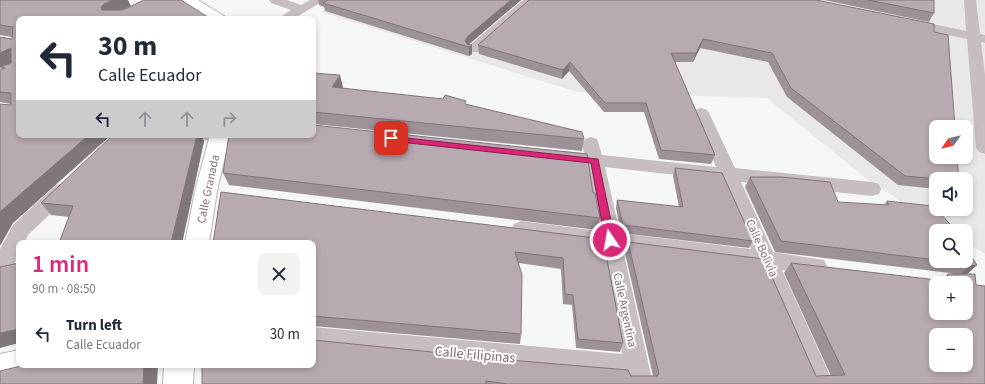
<!DOCTYPE html>
<meta charset="utf-8">
<style>
body{margin:0;font-family:"Source Sans 3",sans-serif;background:#f2f2f3;color:#1f2937;height:100vh;display:flex;flex-direction:column;font-size:15px;white-space:nowrap}
*{box-sizing:border-box;margin:0}
p{font-size:13px;color:#747a83}
.icon{flex:none;width:22px;height:22px;fill:none;stroke:currentColor;stroke-width:2;stroke-linecap:round;stroke-linejoin:round}
.map{position:relative;flex:1;overflow:hidden}
.details{position:absolute;left:16px;top:240px;width:300px;height:128px;display:flex;flex-direction:column;background:#fff;border-radius:8px;box-shadow:0 2px 6px #0003}
.details>*{flex:none}
.banner{position:absolute;left:16px;top:16px;width:300px;height:122px;border-radius:8px;box-shadow:0 2px 6px #0003;background:#fff;color:#1f2937;overflow:hidden}
.needle{width:26px;rotate:236deg}
.controls{position:absolute;left:929px;top:120px;display:grid;gap:8px}
.controls a{display:grid;place-items:center;width:44px;height:44px;border-radius:8px;background:#fff;box-shadow:0 2px 6px #0003;font-size:20px}
.pin{position:absolute;display:grid;place-items:center;width:34px;height:34px;color:#fff;margin:-17px;border-radius:8px;box-shadow:0 2px 6px #0006}
.me{position:absolute;width:44px;margin:-22px;rotate:348deg;stroke-linejoin:round;filter:drop-shadow(0 0 3px #0008)}
.turn{display:flex;align-items:center;gap:14px;height:84px;padding:0 16px;font-size:18px}
.turn .icon{width:52px;height:52px;stroke-width:2.5}
.turn b{display:block;font-size:28px;line-height:34px}
.lanes{display:flex;align-items:center;height:38px;padding:0 16px;background:#0003;justify-content:center;gap:20px;direction:ltr}
.lanes .off{opacity:.35}
.round{display:grid;place-items:center;flex:none;width:42px;height:42px;border-radius:8px;background:#f2f2f3}
.headline{display:flex;align-items:center;justify-content:space-between;height:68px;padding:0 16px}
h1{font-size:24px;font-weight:600;line-height:30px;color:#db2777}
ul{padding:0;list-style:none}
li{display:flex;align-items:center;gap:12px;height:52px;padding:0 16px}
li div{flex:1}
li b{display:block;font-size:15px}
li em{font-style:normal}
.map>svg:first-child{display:block}
.built{fill:#e8e8e8;fill-rule:evenodd}
.lines{fill:none;stroke-linecap:round;stroke-linejoin:round}
.secondary-casing{stroke:#bdb3b7;stroke-width:2}
.street{fill:#c6bec1;fill-rule:evenodd}
.secondary{fill:#fff;fill-rule:evenodd}
.wall{fill:#9d9297}
.shaded-wall{fill:#80777b}
.building{fill:#b7aab0;stroke:#80777b;fill-rule:evenodd}
.route{fill:#db2777;stroke:#8e194d}
.labels{text-anchor:middle;stroke-width:4;stroke-linejoin:round;paint-order:stroke}
.street-label{font-size:12px;fill:#846873;stroke:#fff}
.near-street-label{font-size:14px;fill:#846873;stroke:#fff}
</style>
<div class="map">
<svg width="985" height="384" viewBox="0 0 985 384">
<rect width="100%" height="100%" fill="#f5f7f7"/>
<path class="built" d="M344 0H985V254L966 242V231H948L868 180 767 98 577 92 321 12ZM936 127H966V157H936ZM936 179H966V209H936Z"/>
<g class="lines">
<g class="secondary-casing">
<path id="secondary" d="M181 0H198L224 16 226 19H209Z
M210 135H230L217 191 209 243H185L195 191Z
M19 350V365H33L29 374 0 382V354Z
M164 365H194L193 384H163Z"/>
</g>
<path class="street" d="M269 0H287L301 5 310 0H325L293 19H277L291 10 271 3Z
M523 0H536L479 52H469L467 49 469 46Z
M964 0H976L980 34 985 35V43L981 42 985 75V154L979 152 976 148 967 39 905 26 903 23 910 19 966 31Z
M701 108 707 110 709 113 735 168 872 182 879 184 881 189 879 194 872 196 741 182 773 252 824 260 827 266 824 272 816 275 782 270 834 384H808L758 267 623 250 653 384H627L626 378 313 349V327L622 354 602 247 521 237 514 234 511 229 514 224 521 221 599 231 587 165 557 161 554 157 557 153 563 151 584 153 582 143 585 139 591 137 597 139 602 155 716 167 693 113 695 110ZM605 167 721 180 751 249 620 233Z
M198 135H227L229 137 226 141 220 142 200 139Z
M63 183 70 185 72 190 70 195 28 235 24 243H19V254L8 277 0 280V249L13 225 56 185Z"/>
<use href="#secondary" class="secondary"/>
</g>
<path class="wall" d="M0 0 131 6 121 10 19 19V135H111L13 223 11 104 0 102V70L2 69 0 67 11 63 0 67V37L12 39V37L0 35Z
M318 0H521L469 44 472 54 469 56 325 11 324 7 319 5Z
M816 0 936 179V189L898 185 787 97 768 62 700 48 693 62H674L715 155 711 164 659 159 644 112H604L569 71 562 79 479 54 478 45Z
M824 0H934V13L929 22Z
M313 73 343 87 342 88 466 104 584 139 582 151 313 124Z
M197 135H201L204 141 182 243H59L69 217 51 215 41 203Z
M675 168 753 241 749 248 621 233 616 208 617 200 679 207 673 176Z
M223 173 593 193 600 218 597 230 229 185Z
M750 177 838 202 884 205 887 201 936 231V261H966L977 265 967 274 976 285 985 384H202L653 376 625 253 628 242 816 376H831L784 273 791 263 941 281 948 274H954L950 273 775 252 745 187Z
M603 239 623 343 620 352 576 348 572 305 563 304 561 269 519 263 521 334 520 344 313 326V243Z"/>
<path class="shaded-wall" d="M113 0H128L131 6 109 15 107 18 101 7 104 4Z
M511 0H521L468 45 465 41 468 36Z
M703 39 700 48 693 62 696 53Z
M472 45V54L469 56V47Z
M11 48 19 60 0 67V53Z
M570 62 569 71 562 79 563 70Z
M340 75 343 87 335 99 332 87Z
M89 135H111L13 223 0 246V213L1 211Z
M197 135H201L204 141 182 243H171Z
M977 265 966 275 959 276 969 266Z
M19 329V343L0 348V333Z
M144 365H158L157 384H143Z"/>
<path class="building" d="M0 0H113L104 4 101 7 102 10H123L144 0H181L211 19H19V135H89L1 211 0 213V104L11 105V93L0 92V70L5 68 0 67 11 63V48L0 53V37L12 39 13 27 0 25Z
M328 0H511L468 36 465 41 467 44 472 45 469 47 323 3Z
M529 0H816L934 24V32L948 35 955 127H936V157H957L959 179H939L905 176 791 88 772 53 703 39 696 53H671L715 155 661 150 646 103H605L570 62 563 70 478 45Z
M868 0H934V13Z
M313 73 340 75 332 87 443 99 445 95 466 101 465 104 582 132 584 139 313 112Z
M313 125 587 154 593 193H595L600 218 223 173 229 135H313Z
M113 135H197L171 243H59L73 206 41 203Z
M675 168 722 173 753 241 623 225 617 200 683 207Z
M750 177H781L830 182 838 202 889 205 887 201 933 206 950 224 954 231H936V260L781 241Z
M221 192 603 239 623 343 578 339 573 295 565 294 563 258 515 252 522 275 521 334 313 316V243H213Z
M628 242 764 259 816 376 845 375 791 263 946 281 948 274H975L976 285 985 286V384H508L486 381V384H202V365H313V340L521 361 628 370 631 376H657L659 374ZM936 283H966V313H936ZM936 335H966V365H936Z
M966 248 977 265 969 266 960 262 948 261H966Z
M19 263V329L0 333V267Z
M25 365H144L143 384H0V371Z"/>
<path class="route" d="M388 136 598 159 615 240 610 243 605 240 591 163 391 141 387 138Z"/>
<g class="labels">
<g class="street-label">
<text transform="translate(208 189) rotate(-78)" y="4">Calle Granada</text>
<text transform="translate(762 248) rotate(66)" y="4">Calle Bolivia</text>
<text transform="translate(625 310) rotate(78)" y="4">Calle Argentina</text>
</g>
<g class="near-street-label">
<text transform="translate(475 354) rotate(5)" y="5">Calle Filipinas</text>
</g>
</g>
</svg>
<div class="controls">
<a><svg class="needle" viewBox="-14 -14 28 28"><path d="M0-13l5 13h-10z" fill="#e53935"/><path d="M0 13l5-13h-10z" fill="#747a83"/></svg></a>
<a><svg class="icon" aria-label="sound" viewBox="0 0 24 24"><path d="M4 9h4l5-4v14l-5-4H4zM17 9q2 3 0 6"/></svg></a>
<a><svg class="icon" aria-label="search" viewBox="0 0 24 24"><circle cx="10" cy="10" r="6"/><path d="M15 15l6 6"/></svg></a>
<a>+</a>
<a>−</a>
</div>
<div class="pin" style="left:391px;top:138px;background:#d93025"><svg class="icon" aria-label="arrive" viewBox="0 0 24 24"><path d="M6 21V4h12l-3 4 3 4H6"/></svg></div>
<svg class="me" style="left:610px;top:240px" viewBox="-20 -20 40 40"><circle r="17" fill="#db2777" stroke="#fff" stroke-width="3"/><path d="M0-11L8 9 0 5-8 9z" fill="#fff"/></svg>
<div class="banner">
<div class="turn"><svg class="icon" aria-label="left" viewBox="0 0 24 24"><path d="M17 20v-9H6M10 6l-5 5 5 5"/></svg><div><b>30 m</b>Calle Ecuador</div></div>
<div class="lanes"><svg class="icon" aria-label="left" viewBox="0 0 24 24"><path d="M17 20v-9H6M10 6l-5 5 5 5"/></svg><svg class="icon off" aria-label="ahead" viewBox="0 0 24 24"><path d="M12 20V5M6 11l6-6 6 6"/></svg><svg class="icon off" aria-label="ahead" viewBox="0 0 24 24"><path d="M12 20V5M6 11l6-6 6 6"/></svg><svg class="icon off" aria-label="right" viewBox="0 0 24 24"><path d="M7 20v-9h11M14 6l5 5-5 5"/></svg></div>
</div>
<section class="details">
<div class="headline"><div><h1>1 min</h1><p>90 m · 08:50</p></div><a class="round"><svg class="icon" aria-label="close" viewBox="0 0 24 24"><path d="M6 6l12 12M18 6L6 18"/></svg></a></div>
<ul>
<li><svg class="icon" aria-label="left" viewBox="0 0 24 24"><path d="M17 20v-9H6M10 6l-5 5 5 5"/></svg><div><b>Turn left</b><p>Calle Ecuador</p></div><em>30 m</em></li>
</ul>
</section>
</div>
